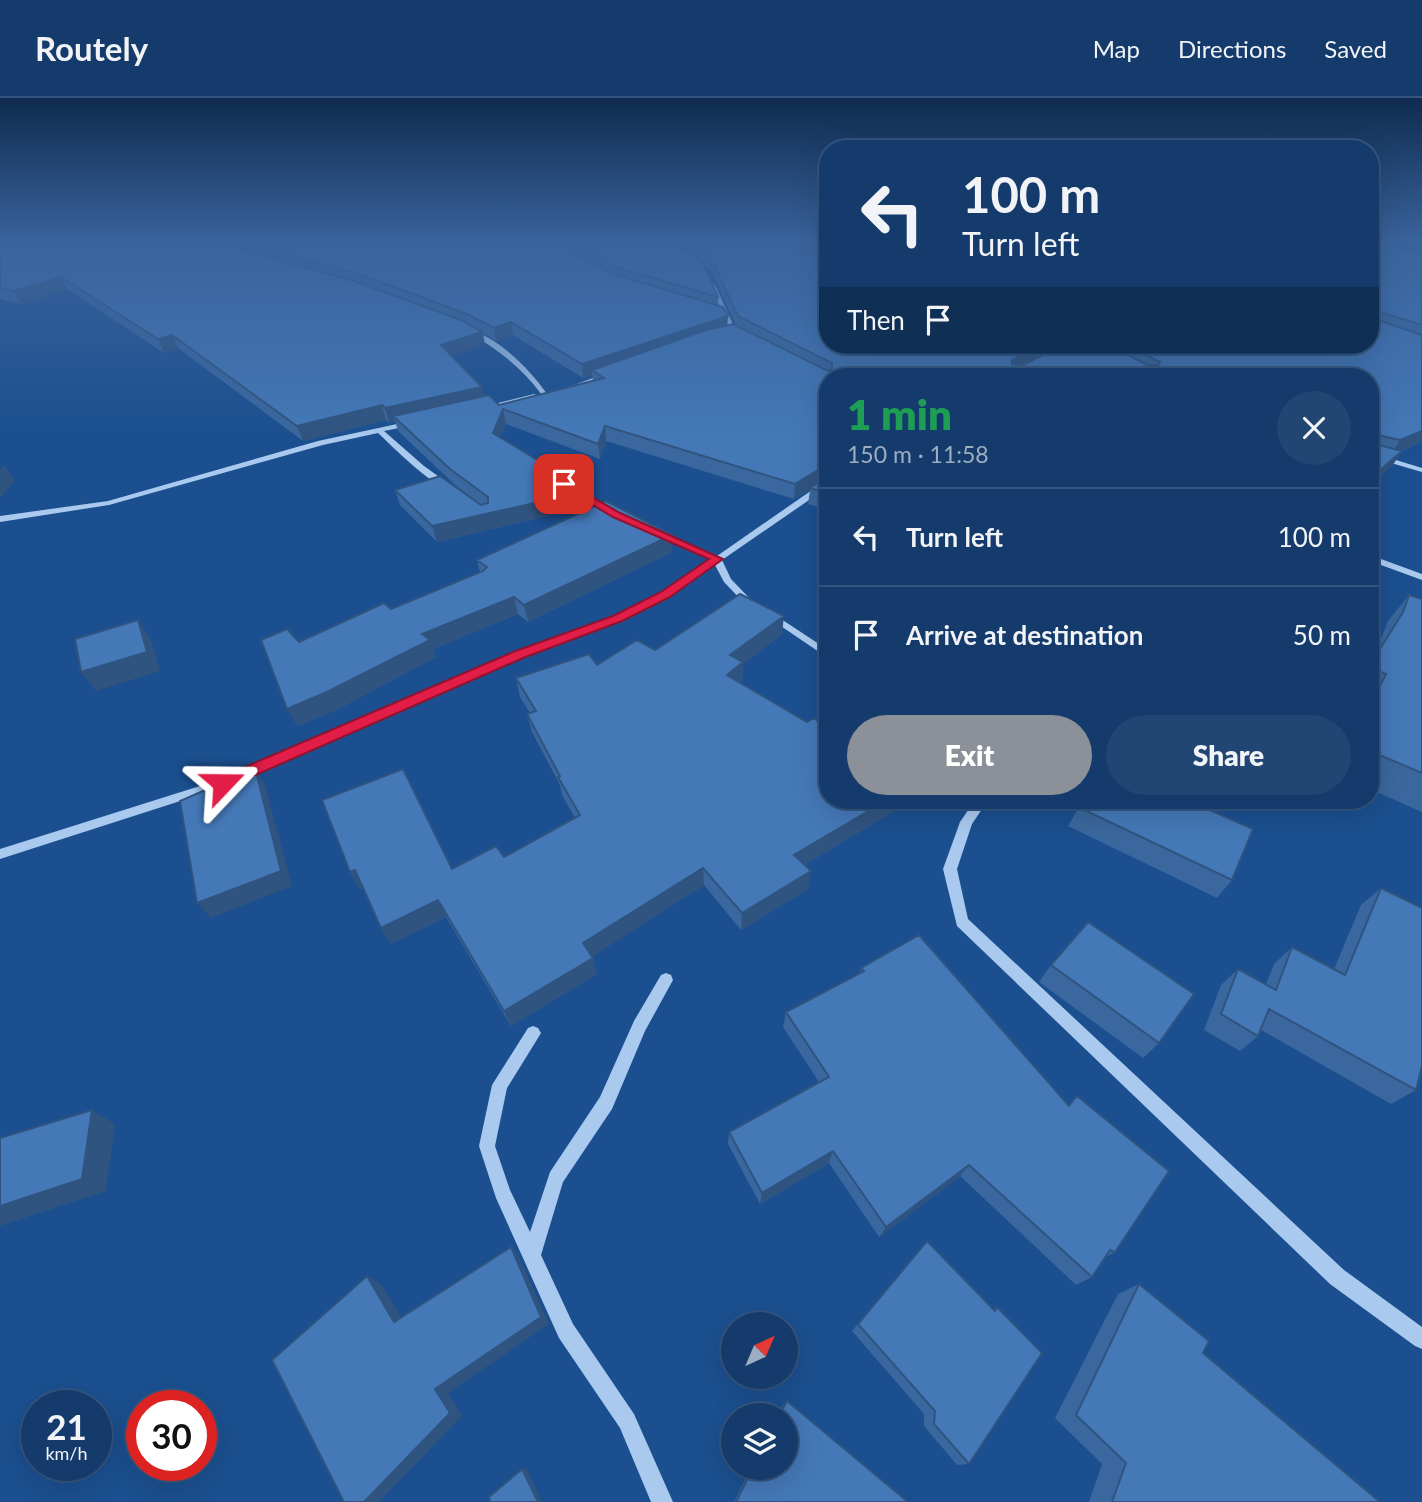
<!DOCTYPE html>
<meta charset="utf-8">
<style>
body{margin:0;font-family:Lato,sans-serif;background:#214673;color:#f1f3f6;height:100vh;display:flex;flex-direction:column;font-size:26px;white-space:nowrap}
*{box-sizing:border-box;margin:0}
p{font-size:23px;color:#9dadc1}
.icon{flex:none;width:38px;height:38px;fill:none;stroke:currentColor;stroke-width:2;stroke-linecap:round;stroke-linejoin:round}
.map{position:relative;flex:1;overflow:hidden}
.panel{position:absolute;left:819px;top:270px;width:560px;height:441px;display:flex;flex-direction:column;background:#143b6b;border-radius:28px;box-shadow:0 7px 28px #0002,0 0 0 2px #33557e}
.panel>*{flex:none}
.hud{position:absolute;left:819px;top:42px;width:560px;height:214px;border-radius:28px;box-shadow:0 7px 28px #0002,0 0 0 2px #33557e;background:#143b6b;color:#f1f3f6;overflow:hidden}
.needle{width:46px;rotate:44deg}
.fabs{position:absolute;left:721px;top:1214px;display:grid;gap:14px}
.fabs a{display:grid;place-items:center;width:77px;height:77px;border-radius:50%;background:#143b6b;box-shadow:0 7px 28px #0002,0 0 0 2px #33557e;font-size:35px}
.speed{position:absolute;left:21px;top:1292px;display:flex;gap:14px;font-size:35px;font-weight:700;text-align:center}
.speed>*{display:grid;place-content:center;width:91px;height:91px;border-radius:50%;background:#143b6b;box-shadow:0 7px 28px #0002,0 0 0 2px #33557e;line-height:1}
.speed small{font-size:18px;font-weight:400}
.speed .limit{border:10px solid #d22;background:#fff;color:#111}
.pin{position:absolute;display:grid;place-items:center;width:60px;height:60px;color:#fff;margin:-30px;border-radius:14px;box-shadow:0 4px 10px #0006}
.me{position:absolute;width:77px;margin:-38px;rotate:67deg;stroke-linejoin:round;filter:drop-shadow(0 0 5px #0008)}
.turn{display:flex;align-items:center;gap:24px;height:147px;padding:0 28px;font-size:32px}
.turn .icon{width:91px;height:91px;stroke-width:2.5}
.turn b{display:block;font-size:49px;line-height:60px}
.then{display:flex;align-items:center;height:66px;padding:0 28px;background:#0003;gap:14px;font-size:26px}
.round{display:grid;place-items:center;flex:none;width:74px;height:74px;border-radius:37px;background:#214673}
.headline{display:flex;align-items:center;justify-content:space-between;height:119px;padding:0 28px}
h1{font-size:42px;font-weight:800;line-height:52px;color:#1e9e55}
.button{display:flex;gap:14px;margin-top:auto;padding:14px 28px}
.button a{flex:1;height:80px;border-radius:42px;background:#8c9099;color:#fff;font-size:28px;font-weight:800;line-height:80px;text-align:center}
.button a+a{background:#214673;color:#f1f3f6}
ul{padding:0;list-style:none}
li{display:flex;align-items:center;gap:21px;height:98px;padding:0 28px;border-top:2px solid #33557e}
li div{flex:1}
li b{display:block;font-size:26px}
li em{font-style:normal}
header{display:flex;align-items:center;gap:42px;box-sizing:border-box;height:98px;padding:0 35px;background:#143b6b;border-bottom:2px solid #33557e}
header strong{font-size:33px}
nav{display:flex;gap:38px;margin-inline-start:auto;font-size:24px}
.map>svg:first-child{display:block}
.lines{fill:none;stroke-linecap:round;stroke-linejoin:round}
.minor{fill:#a9c9ee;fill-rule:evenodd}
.wall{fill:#3a679d;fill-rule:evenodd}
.shaded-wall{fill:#305480}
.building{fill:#4478b7;stroke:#305480;stroke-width:2}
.route{fill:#e11d48;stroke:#92132f;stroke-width:2}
</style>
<header>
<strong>Routely</strong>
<nav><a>Map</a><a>Directions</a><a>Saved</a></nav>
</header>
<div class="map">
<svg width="1422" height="1404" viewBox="0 0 1422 1404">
<rect width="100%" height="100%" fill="#1b4f8f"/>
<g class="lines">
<path class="minor" d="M710 186 715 187 736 233 742 236V238L731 234Z
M469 233C496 236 532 274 547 296L546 297H542C522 270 498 251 469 235Z
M606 275 611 276 571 291 566 290Z
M534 296 536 297V299L484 311 481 309Z
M411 323H414V327L384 333 424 368 449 386V390C433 390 391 347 378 335L323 347 109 407 0 424V418L108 403 318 343Z
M1370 354 1422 370V374L1370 359Z
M825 383H828V389L722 462 731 481 753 504V508H747L724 484 715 467 668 499 621 523 522 559 227 688 0 761V751L219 682 514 555 615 519 662 495 711 462 654 437V433H660L717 458Z
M574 391H580L616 414 609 416 574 395Z
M1370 457 1422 476V482L1370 463Z
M769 513 828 552V560L766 518V514Z
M975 702H988L972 726 957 771 968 821 1344 1172 1422 1229V1251L1415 1248 1330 1186 957 828 943 771 960 724Z
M666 875 671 877 673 882 645 933 612 1011 563 1084 541 1157 573 1226 634 1316 673 1404H651L620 1330 559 1240 496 1100 479 1048 492 987 528 930 533 928 538 930 541 935 538 940 507 990 495 1048 510 1092 530 1134 550 1074 600 999 634 923 661 877Z"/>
</g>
<path class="wall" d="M0 142H828V247H1370V142L1422 158V344L1401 353H1402L1392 368 828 278V412L808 406 810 392 794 401 606 343 600 361 506 326 500 339 590 408 437 444 400 407 395 392 477 404 454 386 398 333 395 323 389 325 386 322 303 343 178 250 164 255 67 191 21 206 0 201ZM695 158 699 161 712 174 736 228 727 227 718 208V199ZM483 235 496 243 513 237 583 280 592 277 593 283 499 307 484 298 451 258 485 247Z
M672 437V454L528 524 518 516 433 551 436 559 336 612 297 628 299 544 391 511 480 474 477 462Z
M1409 497 1422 501V714L1370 691V559L1381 541 1388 523Z
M782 536 743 566 742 583 740 584 913 702 804 767 808 791 741 832 704 787 592 858 597 876 511 928 446 819 391 846 381 830 363 790 360 791 350 774 452 771 504 759 575 720 562 697 560 687 532 634 527 616 530 615 520 599 516 580 597 567 655 552Z
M1083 702 1232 782 1217 800 1068 728Z
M1381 790 1416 992 1391 1006 1261 932 1258 938 1240 953 1204 932 1221 887 1238 871 1266 886 1274 866 1292 849 1334 871 1361 807Z
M1051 867 1159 945 1143 960 1039 884Z
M861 870 1068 1007 1077 998 1115 1154 1104 1160 1092 1179 1076 1187 960 1078 879 1139 829 1065 760 1106 728 1046 729 1034 819 984 783 929 786 914 860 875Z
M927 1143 994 1211 997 1209 969 1366 957 1367 924 1328V1316L852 1233Z
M1139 1186 1203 1255 1380 1404H1089L1102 1366 1055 1320 1118 1196Z
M787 1303 908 1404H734L751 1370H786V1318H778L783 1307Z"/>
<path class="shaded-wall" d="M61 179 67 191 21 206 14 193Z
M728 218 727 231 592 272V277L583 280 582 266Z
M511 224 513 237 496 243 494 230Z
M482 234 485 247 444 261 441 247Z
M172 237 178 250 164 255 158 241Z
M1044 247H1067L1009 276 1012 262Z
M482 289 485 304 393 318 395 323 389 325 385 310Z
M382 307 386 322 303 343 297 328Z
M503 311 506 326 496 350 493 335Z
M605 328 606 343 600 361 598 346Z
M1422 333V344L1390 357 1400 342Z
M1402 353 1392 368 1370 388V381Z
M828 366V381L810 390V392L794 401 795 386Z
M4 367 15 383 0 400V371Z
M588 393 590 408 437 444 432 428Z
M672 437V454L528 524 524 507Z
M514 499 518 516 433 551 436 559 336 612 297 628 287 611 422 536Z
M784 518 782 536 743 566 742 583 727 595V577L730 557Z
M138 522 151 541 160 573 96 593 81 574Z
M255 670 265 687 292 788 211 820 197 805Z
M887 702H913L792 774 794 757Z
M703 770 704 787 587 862 583 845Z
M355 772 365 789 360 791 350 774Z
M811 773 808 791 741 832 742 815Z
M438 802 446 819 391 846 381 830Z
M593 860 597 876 511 928 504 913Z
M92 1012 115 1026 106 1093 0 1128V1108Z
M833 1053 829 1065 760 1106 762 1095Z
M969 1067 960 1078 879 1139 886 1129Z
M511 1149 519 1159 549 1226 448 1295 462 1318 379 1404H364L435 1291Z
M367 1178 381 1186 408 1231 394 1224Z
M522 1371H527L542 1404H538Z"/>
<path class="building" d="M0 142H180L184 143 236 150 354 183 461 222 482 234 441 247 482 289 385 310 382 307 297 328 172 237 158 241 61 179 14 193 0 190Z
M229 142H546L566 151 613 176 723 209 728 218 582 266 511 224 494 230 467 216 359 176 239 143Z
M566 142H669L692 156 704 168 718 199 619 170Z
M685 142H828V247H1044L1012 262V266L1023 267 1063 247H1107L1148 267H1158L1160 264 1126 247H1370V142H1378L1422 158V227L1378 213 1375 215V221L1422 237V333L1400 342 1378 337 1379 347 1402 353 1370 381V278H828V366L795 386 605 328 598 346 503 311 493 335 588 393 432 428 395 392 440 378 481 407 488 405V399L450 371 393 318 489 297 499 307 604 280 592 272 706 232 733 226 828 273 832 272V265L738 218 712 163 699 149Z
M828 378V396L810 390Z
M606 403 672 437 524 507 514 499 422 536 430 542 327 594 287 611 261 542 287 531 299 544 384 505 391 511 483 473 487 469 477 462Z
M740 496 784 518 730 557 743 564 727 577 807 624 814 620 828 632V702H887L794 757 811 773 742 815 703 770 583 845 593 860 504 913 438 802 381 830 355 772 350 774 322 702 403 671 452 771 496 748 504 759 580 717 558 679 560 678 527 616 536 613 516 580 589 556 597 567 637 542 655 552Z
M1409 497 1422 501V675L1370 653V608L1386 576 1370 570V567L1403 514Z
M138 522 147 554 81 574 75 541Z
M255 670 281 773 197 805 180 703Z
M1083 702H1187L1253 731 1232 782 1078 709Z
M1381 790 1422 810V968L1416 992 1269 911 1258 938 1221 916 1238 871 1276 892 1292 849 1345 877Z
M1088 824 1194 896 1159 945 1051 867Z
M919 837 1069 1008 1077 998 1169 1073 1115 1154 1110 1152 1092 1179 969 1067 886 1129 833 1053 762 1095 729 1034 829 979 786 914 864 873 861 870Z
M92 1012 82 1081 0 1108V1040Z
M927 1143 995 1213 997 1209 1042 1255 969 1366 934 1326 935 1313 858 1226Z
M511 1149 541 1219 435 1291 450 1315 364 1404H344L272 1262 367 1178 394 1224Z
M1139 1186 1209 1243 1203 1255 1380 1404H1112L1126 1365 1076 1317Z
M787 1303 908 1404H736L753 1370H786V1318H779Z
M522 1371 538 1404H490L489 1399Z"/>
<linearGradient id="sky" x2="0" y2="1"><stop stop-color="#0f2b4f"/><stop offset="0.42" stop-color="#39639b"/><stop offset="1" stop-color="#39639b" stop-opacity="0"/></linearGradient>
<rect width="1422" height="338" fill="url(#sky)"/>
<path class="route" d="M564 383 620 415 723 461 670 499 622 523 523 560 228 689H217L215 685 217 681 513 554 613 518 661 494 709 461 613 419 561 388 559 386Z"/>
</svg>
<div class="fabs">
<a><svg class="needle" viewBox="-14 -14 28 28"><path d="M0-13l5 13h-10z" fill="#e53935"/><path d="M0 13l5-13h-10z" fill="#9dadc1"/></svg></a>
<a><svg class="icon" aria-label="layers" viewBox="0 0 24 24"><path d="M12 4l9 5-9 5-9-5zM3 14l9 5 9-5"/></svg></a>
</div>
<div class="speed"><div>21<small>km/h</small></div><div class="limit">30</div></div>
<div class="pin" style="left:564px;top:386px;background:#d93025"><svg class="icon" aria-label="arrive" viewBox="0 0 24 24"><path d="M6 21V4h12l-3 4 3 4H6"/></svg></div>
<svg class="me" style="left:223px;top:685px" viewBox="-20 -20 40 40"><path d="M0-17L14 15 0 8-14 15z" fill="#e11d48" stroke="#fff" stroke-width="4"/></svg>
<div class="hud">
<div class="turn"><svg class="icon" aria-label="left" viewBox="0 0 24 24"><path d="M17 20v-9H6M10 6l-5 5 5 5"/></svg><div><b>100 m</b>Turn left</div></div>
<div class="then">Then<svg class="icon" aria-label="arrive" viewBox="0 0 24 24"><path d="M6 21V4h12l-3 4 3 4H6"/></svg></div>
</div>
<section class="panel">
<div class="headline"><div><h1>1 min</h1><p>150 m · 11:58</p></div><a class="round"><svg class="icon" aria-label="close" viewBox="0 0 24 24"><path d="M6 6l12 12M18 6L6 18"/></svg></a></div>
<ul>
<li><svg class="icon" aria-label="left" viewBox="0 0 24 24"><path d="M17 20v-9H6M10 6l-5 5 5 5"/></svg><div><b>Turn left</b></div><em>100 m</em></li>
<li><svg class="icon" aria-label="arrive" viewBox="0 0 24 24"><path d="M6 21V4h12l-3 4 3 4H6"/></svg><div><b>Arrive at destination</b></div><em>50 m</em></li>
</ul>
<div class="button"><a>Exit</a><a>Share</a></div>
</section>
</div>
